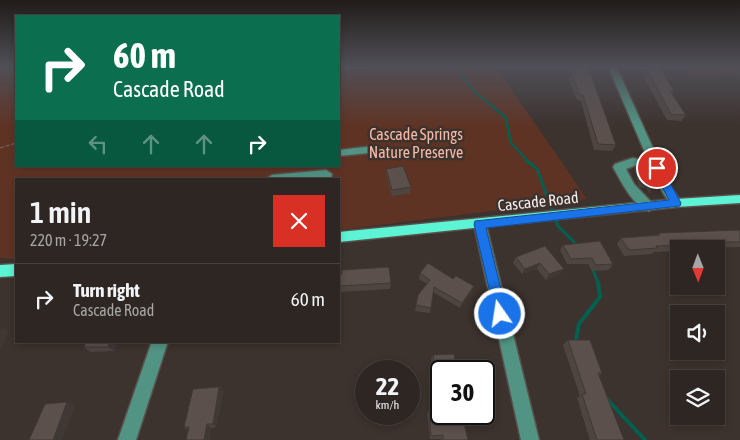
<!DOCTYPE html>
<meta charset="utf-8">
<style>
body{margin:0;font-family:"Asap Condensed",sans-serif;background:#352e2a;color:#f1f3f6;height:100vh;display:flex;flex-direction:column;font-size:19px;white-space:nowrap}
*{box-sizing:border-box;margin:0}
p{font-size:16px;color:#a7a5a5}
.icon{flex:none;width:28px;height:28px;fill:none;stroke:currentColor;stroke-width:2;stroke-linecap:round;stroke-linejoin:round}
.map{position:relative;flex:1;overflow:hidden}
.details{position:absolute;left:15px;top:178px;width:325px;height:165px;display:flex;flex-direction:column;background:#2d2622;border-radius:0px;box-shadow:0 2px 8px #0003,0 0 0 1px #484340}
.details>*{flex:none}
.banner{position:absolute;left:15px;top:15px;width:325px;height:152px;border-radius:0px;box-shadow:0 2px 8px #0003,0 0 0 1px #484340;background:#0b6e4f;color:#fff;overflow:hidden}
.needle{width:32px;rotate:179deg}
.buttons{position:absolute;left:670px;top:240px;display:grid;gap:10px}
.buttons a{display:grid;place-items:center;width:55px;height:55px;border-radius:0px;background:#2d2622;box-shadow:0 2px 8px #0003,0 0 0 1px #484340;font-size:25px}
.speed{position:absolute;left:355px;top:360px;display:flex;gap:10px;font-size:25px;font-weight:700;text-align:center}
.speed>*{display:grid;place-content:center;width:65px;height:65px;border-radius:50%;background:#2d2622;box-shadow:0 2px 8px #0003,0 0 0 1px #484340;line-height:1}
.speed small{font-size:12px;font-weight:400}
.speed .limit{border:2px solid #111;border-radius:8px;background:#fff;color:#111}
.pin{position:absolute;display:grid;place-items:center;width:42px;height:42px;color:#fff;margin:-21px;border:2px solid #fff;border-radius:50%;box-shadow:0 1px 5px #0007}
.me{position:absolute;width:55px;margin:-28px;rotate:347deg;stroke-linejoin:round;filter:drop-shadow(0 0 4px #0008)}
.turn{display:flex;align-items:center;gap:18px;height:105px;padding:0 15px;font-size:22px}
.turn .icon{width:65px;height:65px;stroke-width:2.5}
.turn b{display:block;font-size:35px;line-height:42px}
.lanes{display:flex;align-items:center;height:48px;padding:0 15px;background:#0003;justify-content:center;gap:25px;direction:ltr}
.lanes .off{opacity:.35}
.round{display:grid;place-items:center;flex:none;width:52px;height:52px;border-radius:0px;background:#352e2a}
.headline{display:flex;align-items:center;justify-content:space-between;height:85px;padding:0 15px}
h1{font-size:30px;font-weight:600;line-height:38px}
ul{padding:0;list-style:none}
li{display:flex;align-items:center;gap:15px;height:70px;padding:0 15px;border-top:1px solid #484340}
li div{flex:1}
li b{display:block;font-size:19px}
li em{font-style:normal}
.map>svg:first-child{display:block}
.green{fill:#5f3324}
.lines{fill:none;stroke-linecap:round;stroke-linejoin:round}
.stream-far2{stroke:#016050;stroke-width:2.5}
.stream-far1{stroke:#016050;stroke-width:3}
.stream{stroke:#016050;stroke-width:4}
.minor-casing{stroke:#59504c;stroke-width:3}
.major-casing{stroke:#59504c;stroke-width:3}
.path{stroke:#776e6b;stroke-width:1;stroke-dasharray:4 2;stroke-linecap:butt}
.minor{fill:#529484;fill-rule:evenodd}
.major{fill:#5cf4d4;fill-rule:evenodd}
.wall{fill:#4e4541}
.shaded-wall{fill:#403835}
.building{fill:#5b504c;stroke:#403835}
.route{fill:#1a73e8;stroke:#114b97}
.labels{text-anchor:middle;stroke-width:5;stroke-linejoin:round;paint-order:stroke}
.park-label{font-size:16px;fill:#f8b9a4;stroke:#3c322e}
.street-label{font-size:16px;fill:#f4edeb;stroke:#3c322e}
</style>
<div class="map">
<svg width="740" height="440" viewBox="0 0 740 440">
<rect width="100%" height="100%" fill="#3c322e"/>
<path class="green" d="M0 66H16V166H339V66H495L587 199 339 230V179H16V259L0 258Z
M684 66H740V73L692 76Z"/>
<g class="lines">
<path class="stream-far2" d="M460 66 463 76 473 90 506 118 511 143 528 161"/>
<path class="stream-far1" d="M526 160 537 169 558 226 578 246
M592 267 598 283"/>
<path class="stream" d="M575 344 579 324 600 297 598 282
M606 398 645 440"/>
<g class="minor-casing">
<path id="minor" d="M608 66H616L670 186 682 203 680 206H672L659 187 652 171 634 166 626 169 634 184 655 206 649 211C632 205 621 181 613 167L615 164 633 158 649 162Z
M374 146 378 148 379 150 378 152 339 156V150Z
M326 170 332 174 331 179H266L272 175Z
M480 219 484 221 486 224 539 440H521L474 224 476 221Z
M152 341H168L136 440H118Z"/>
</g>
<g class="major-casing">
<path id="major" d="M740 195V203L676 207 339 242V232L676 199Z
M16 264V276L0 277V265Z"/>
</g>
<path class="path" d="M339 70 377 66
M0 148 16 143"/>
<use href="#minor" class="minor"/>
<use href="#major" class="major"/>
</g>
<path class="wall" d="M569 66H588L616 145 612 151 594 150 581 101 577 100 569 80 572 74Z
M638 66H659L674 91 672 94 686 115 681 121 667 120Z
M640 160 655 168 666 182 659 191 649 193 646 188 639 187 634 169Z
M386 169 411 187 410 193 392 196 386 175Z
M740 230V247L679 249V251L654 252 652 254 624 256 617 244 621 238 657 235 659 233Z
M563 245 613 264 609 270 592 271 588 264H567L560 250Z
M516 257 564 269 560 274 546 280 537 269 522 274 513 263Z
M420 273 472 292 460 308 433 292 430 313 415 311 418 295 427 284 419 279Z
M339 274 391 283 390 289 339 292Z
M701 311 716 312 726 331 718 336H716V314H698Z
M568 340 602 373 599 376 624 440H590L577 398 580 396 563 345Z
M118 341 114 351 90 352 84 347Z
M433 355 441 371V414L468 440H441V439H430L427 414 429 410H439L431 359Z
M219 387 223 392 216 427 211 428 209 440H186L188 430 184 427Z"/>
<path class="shaded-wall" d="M666 182 659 191 649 193 655 184Z
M540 263 537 269 522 274 525 269Z
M564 269 560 274 546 280 549 274Z
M474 286 472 292 460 308 462 303Z
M2 327 9 332 0 349V330Z
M110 341H118L114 351 108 347Z
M219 387 223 392 216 427 213 424Z
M67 402 75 406 62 440H53Z
M207 424 211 428 209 440H204Z"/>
<path class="building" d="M573 66H588L616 145 598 144 583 95 579 94 572 74H576Z
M645 66H659L674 91H670L686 115 671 114Z
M640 160 652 162 655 168 660 169 666 182 655 184 653 178H646Z
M403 166 411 187 392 190 386 169Z
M740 230V242H700L701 245 656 246 657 248 629 250 621 238 660 235 659 233Z
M600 241 613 264 596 265 592 258 571 259 563 245Z
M545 246 564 269 549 274 540 263 525 269 516 257Z
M428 263 453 279 456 276 474 286 462 303 434 287 431 308 416 305 418 295 430 280 420 273Z
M389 267 391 283 339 286V274H342V270Z
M701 311 716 312 726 331 716 330V314H703Z
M568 340H590L602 373H598L624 440H597L582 394H586Z
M86 341H110L108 347H84Z
M454 354 455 362H457L459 371H441V407L433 355Z
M219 387 213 424H207L204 440H186L189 427H184L193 389Z
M67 402 53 440H29L45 404Z
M429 410H441V414H462L468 440H443V435L431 436Z"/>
<linearGradient id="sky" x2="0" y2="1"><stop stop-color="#211c19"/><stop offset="0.52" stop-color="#504f57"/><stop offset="1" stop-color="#504f57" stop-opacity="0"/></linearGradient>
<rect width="740" height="127" fill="url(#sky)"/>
<path class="route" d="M657 165 662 168 681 203 680 206 486 228 507 314 505 318 500 320 496 318 474 224 475 221 669 200 652 168Z"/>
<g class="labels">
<g class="park-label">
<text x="416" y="140">Cascade Springs<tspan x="416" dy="18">Nature Preserve</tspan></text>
</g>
<g class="street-label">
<text transform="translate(538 201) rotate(-6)" y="6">Cascade Road</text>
</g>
</g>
</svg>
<div class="buttons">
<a><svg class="needle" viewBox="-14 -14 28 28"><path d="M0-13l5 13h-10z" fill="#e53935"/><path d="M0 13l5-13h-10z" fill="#a7a5a5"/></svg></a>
<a><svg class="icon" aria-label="sound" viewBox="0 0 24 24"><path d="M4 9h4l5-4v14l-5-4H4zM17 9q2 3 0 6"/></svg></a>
<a><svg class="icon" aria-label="layers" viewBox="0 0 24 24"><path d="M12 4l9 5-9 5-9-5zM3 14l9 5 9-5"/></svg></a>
</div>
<div class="speed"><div>22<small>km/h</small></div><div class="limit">30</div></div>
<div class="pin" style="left:657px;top:168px;background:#d93025"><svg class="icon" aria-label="arrive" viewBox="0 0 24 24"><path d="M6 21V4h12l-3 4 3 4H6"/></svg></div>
<svg class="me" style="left:500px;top:314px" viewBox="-20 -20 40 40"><circle r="17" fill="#1a73e8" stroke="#fff" stroke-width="3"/><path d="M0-11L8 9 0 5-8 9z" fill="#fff"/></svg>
<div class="banner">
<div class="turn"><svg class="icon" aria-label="right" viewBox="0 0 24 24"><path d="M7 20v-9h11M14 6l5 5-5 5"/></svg><div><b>60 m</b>Cascade Road</div></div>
<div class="lanes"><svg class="icon off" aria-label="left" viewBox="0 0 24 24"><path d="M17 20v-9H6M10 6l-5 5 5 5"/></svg><svg class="icon off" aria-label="ahead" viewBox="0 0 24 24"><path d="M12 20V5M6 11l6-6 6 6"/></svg><svg class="icon off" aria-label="ahead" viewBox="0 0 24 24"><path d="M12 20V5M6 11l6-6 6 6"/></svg><svg class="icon" aria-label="right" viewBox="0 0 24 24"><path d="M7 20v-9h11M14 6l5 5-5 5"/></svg></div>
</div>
<section class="details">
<div class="headline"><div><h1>1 min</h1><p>220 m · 19:27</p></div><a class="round" style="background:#d93025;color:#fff"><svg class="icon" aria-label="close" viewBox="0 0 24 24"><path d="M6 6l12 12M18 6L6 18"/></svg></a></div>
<ul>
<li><svg class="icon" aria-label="right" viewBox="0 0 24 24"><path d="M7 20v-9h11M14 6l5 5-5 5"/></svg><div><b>Turn right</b><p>Cascade Road</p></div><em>60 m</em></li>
</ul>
</section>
</div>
